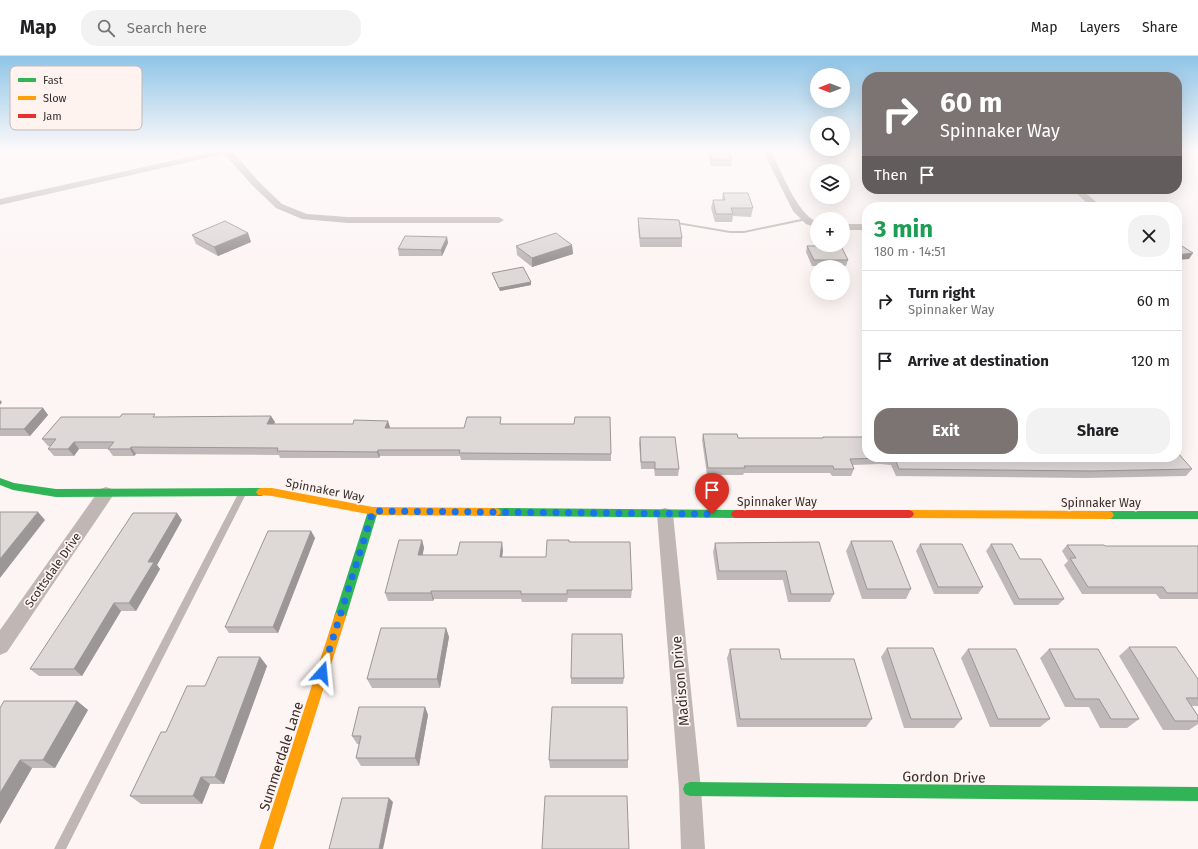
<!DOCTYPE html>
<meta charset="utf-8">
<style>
body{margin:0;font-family:"Fira Sans",sans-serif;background:#f2f2f2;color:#202124;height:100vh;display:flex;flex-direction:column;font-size:15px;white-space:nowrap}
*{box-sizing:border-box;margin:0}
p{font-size:13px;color:#757577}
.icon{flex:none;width:22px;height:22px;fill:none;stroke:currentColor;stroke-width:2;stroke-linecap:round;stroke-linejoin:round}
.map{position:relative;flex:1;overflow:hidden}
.sheet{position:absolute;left:862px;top:146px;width:320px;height:260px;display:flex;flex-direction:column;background:#fff;border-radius:16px;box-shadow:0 4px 16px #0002}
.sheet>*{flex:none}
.top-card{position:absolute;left:862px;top:16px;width:320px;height:122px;border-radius:16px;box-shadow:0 4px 16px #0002;background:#7b7473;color:#fff;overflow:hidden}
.needle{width:26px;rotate:270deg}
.tools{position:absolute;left:810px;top:12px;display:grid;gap:8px}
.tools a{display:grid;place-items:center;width:40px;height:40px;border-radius:50%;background:#fff;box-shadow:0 4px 16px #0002;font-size:20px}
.pin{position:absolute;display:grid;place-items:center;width:34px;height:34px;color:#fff;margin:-41px -17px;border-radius:50% 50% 50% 0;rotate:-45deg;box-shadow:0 0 4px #0007}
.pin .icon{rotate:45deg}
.me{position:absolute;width:44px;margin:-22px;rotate:18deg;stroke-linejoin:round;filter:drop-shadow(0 0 3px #0008)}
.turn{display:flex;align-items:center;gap:14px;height:84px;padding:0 12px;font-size:18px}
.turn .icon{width:52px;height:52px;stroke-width:2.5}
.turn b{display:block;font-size:28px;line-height:34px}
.then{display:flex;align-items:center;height:38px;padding:0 12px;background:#0003;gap:8px;font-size:15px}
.round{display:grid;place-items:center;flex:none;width:42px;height:42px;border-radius:16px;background:#f2f2f2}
.summary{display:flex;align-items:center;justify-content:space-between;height:68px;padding:0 12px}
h1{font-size:24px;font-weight:700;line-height:30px;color:#1e9e55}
.primary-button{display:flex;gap:8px;margin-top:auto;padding:8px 12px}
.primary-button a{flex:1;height:46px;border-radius:16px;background:#7b7473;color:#fff;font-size:16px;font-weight:700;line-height:46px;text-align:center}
.primary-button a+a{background:#f2f2f2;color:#202124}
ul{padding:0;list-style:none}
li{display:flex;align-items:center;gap:12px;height:60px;padding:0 12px;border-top:1px solid #e0e0e0}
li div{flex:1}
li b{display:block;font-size:15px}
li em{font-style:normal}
header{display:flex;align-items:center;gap:24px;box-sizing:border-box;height:56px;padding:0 20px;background:#fff;border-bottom:1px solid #e0e0e0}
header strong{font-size:19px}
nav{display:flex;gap:22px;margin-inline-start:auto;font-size:14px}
.search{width:280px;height:36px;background:#f2f2f2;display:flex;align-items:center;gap:10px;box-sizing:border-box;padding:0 14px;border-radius:16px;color:#757577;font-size:15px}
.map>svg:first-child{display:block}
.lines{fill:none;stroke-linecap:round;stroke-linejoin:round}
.lane{fill:#c0b7b4;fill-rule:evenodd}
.street{fill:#c0b7b4;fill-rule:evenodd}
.fast{fill:#30b455;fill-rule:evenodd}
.slow{fill:#ff9f0a;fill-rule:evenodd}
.jam{fill:#e5322d;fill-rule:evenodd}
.wall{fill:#bfbab9}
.shaded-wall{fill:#9b9796}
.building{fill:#ded8d7;stroke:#9b9796}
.route{stroke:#1a73e8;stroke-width:7;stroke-dasharray:0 12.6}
.labels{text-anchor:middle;stroke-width:3.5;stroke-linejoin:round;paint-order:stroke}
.street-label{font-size:12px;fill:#352f2e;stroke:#fff3f0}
.near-street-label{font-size:14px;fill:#352f2e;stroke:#fff3f0}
.key{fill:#fff3f0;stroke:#c2b8b6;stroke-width:1}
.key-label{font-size:11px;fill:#352f2e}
</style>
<header>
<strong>Map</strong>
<div class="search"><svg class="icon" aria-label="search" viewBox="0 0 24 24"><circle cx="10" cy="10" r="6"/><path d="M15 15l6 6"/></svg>Search here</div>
<nav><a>Map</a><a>Layers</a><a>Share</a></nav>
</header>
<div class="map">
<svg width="1198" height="793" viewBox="0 0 1198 793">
<rect width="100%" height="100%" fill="#fcf5f4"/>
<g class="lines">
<path class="lane" d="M805 162 807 163V164L744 177H730L671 167 669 166 671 165 730 175H744Z
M243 433 246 434 247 436 66 793H54L239 436 240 434Z"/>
<path class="street" d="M216 95H232L259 126 282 148 307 158 348 161H499L504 164 499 167H348L302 163 276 152 253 130 224 98 0 149V143Z
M763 95H771C781 114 797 158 817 166V172L806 168 793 155Z
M1072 133H1081L1102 151H1091Z
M843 168H867V174H843Z
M106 431 112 433 114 437 112 441 7 596 0 599V574L100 433Z
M665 452 671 454 673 458 701 733 705 793H681L679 733 657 458 659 454Z"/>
<path class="fast" d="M0 422 14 427 56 433 261 432 264 433 266 436 264 439 261 440 56 441 13 434 0 429Z
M373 451 376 452 378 455 346 561 344 565 340 566 336 565 334 561 368 455 370 452Z
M496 452 736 454 739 455 741 458 739 461 736 462 496 460 493 459 491 456 493 453Z
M1109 455H1198V463H1109L1106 462 1104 459 1106 456Z
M690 726 1198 731V745L690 740 685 738 683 733 685 728Z"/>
<path class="slow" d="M261 432H272L373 451 496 452 499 453 501 456 499 459 496 460 373 459 272 440 258 439 256 436 258 433Z
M909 454 1109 455 1112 456 1114 459 1112 462 1109 463 909 462 906 461 904 458 906 455Z
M340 556 344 557 346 561 273 793H259L334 561 336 557Z"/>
<path class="jam" d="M736 454H909L912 455 914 458 912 461 909 462H736L733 461 731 458 733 455Z"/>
</g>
<path class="wall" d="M707 95H729L732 104 731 110H711Z
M723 137 753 152 751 161 733 160 732 166H715L711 152 713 144H722Z
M638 162 682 182V191H640L638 171Z
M248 177 251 186 218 200 196 188 192 179Z
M447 181 448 187 442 200H399L398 193Z
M572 189 573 198 532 211 517 199 516 190Z
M807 190 848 204 846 210H812L806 196Z
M492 217 531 226V229L500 235 493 220Z
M0 352H43L48 359 30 380H0Z
M157 361 275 366 274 368 390 371V372H464L502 368 611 398V405L461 404 460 400H380L379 402H280L279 399 136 398 134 400H113L108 393H109H79L74 400H54L48 393 50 390H48L42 383Z
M703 378 738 382H822L823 381 1192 413 1186 420 1086 422 896 420 891 409 880 408 853 409 854 413 851 420H832L830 417H744L743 419H707L702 384Z
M640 381 679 413 678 420H655L654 413H641L639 387Z
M182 464 157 509 160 513 136 555H121L82 620H39L30 613Z
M311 475 315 482 278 577H229L225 571Z
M422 484 424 492 422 499H457L503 494 502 501H546L569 486 632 534 631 542H568L567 546H522L521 543H434L433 545H388L385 537Z
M851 485 911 533 906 543H862L846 495Z
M819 486 834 538 830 546H788L783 524H717L713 496 715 487Z
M920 488 983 531 978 538H934L916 495Z
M991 488 1064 543 1058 549H1014L986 495Z
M1067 489 1105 490H1198V543H1160L1156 538H1082L1064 509 1068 505 1062 495Z
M446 572 449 581 440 632H372L367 623Z
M1129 591 1198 623V650H1192L1198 660V668L1189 674H1163L1119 600Z
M887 592 962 663 954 672H904L881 601Z
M730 593 781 603 872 663 866 671H737L727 602Z
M968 593 1050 663 1040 671H990L961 602Z
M1049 593 1139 663 1127 672H1100L1089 651H1065L1040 602Z
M260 601 267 610 224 728H210L202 748H141L130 740 205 630Z
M571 622H624L623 628H571Z
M77 645 88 654 55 712H32L0 768V652Z
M425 651 428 659 419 710H361L356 702 359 688H357L352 680Z
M549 704H628V712H550Z"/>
<path class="shaded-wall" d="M248 177 251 186 218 200 214 191Z
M447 181 448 187 442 200 441 194Z
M572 189 573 198 532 211V202Z
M1193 197 1189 203 1177 204V199Z
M531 226V229L500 235 499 232Z
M0 344 2 346 0 349Z
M43 352 48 359 30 380 24 373Z
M271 360 275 366 271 374 267 368Z
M388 365 390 371 387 379 385 372Z
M74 386 79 393 74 400 68 393Z
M131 391 136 398 134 400 130 393Z
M378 394 380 400 379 402 377 396Z
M38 456 45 464 0 522V503Z
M177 457 182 464 157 509 160 513 136 555 129 547 148 506Z
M311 475 315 482 278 577 273 571Z
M422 484 424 492 421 508 418 499Z
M502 486 503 494 501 509 500 501Z
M431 535 434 543 433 545 431 537Z
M114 547 121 555 82 620 74 613Z
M446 572 449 581 440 632 437 623Z
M260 601 267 610 224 728 215 721Z
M77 645 88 654 55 712 43 704Z
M425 651 428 659 419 710 415 702Z
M20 704 32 712 0 768V737Z
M201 721 210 728 202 748 193 740Z
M389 742 393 746 383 793H379Z"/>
<path class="building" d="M709 95H729L732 104H712Z
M723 137H748L753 152H731L733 158H716L713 144H725Z
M638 162 679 164 682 182H640Z
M225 165 248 177 214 191 192 179Z
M556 177 572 189 532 202 516 190Z
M405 180 447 181 441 194 398 193Z
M1177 187 1193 197 1177 199Z
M807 190H841L848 204H814Z
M523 211 531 226 499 232 492 217Z
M0 352H43L24 373H0Z
M122 358H155L153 361 271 360 267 368H353L354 364 388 365 385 372H464L467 361H501L500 368H574L575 361H610L611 398 459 397 460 394H378L377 396 277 395 278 392 131 391 130 393H108L114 386H74L68 393H48L56 383H42L61 361H120Z
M703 378H737L738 382H823V381H867V401H1177V396L1192 413 1092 415 899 413 895 403 883 402 850 403 854 413H834L833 410H744L745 412H708Z
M640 381H675L679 413H655V406H641Z
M0 456H38L0 503Z
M133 457H177L148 506H154L129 547H114L74 613H30Z
M268 475H311L273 571H225Z
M399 484H422L418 499H457L460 486H502L500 501H546L547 484H569V486H630L632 534H567V538H521V535H431V537H385Z
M851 485H892L911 533H867Z
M819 486 834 538H791L786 515H719L715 487Z
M920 488H962L983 531H938Z
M991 488H1012L1020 503H1041L1064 543H1019Z
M1067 489H1104L1105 490H1198V537H1167L1163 531H1088L1070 502H1076Z
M381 572H446L437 623H367Z
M572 578H622L624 622H571Z
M1129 591H1176L1198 623V642H1186L1198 660V665H1175Z
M887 592H933L962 663H911Z
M730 593H779L781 603H854L872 663H740Z
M968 593H1016L1050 663H998Z
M1049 593H1098L1139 663H1111L1099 643H1075Z
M218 601H260L215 721H201L193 740H130L161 676H166L187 630H205Z
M4 645H77L43 704H20L0 737V652Z
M359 651H425L415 702H356L361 680H352Z
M552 651H627L628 704H549Z
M545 740H627L629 793H542Z
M342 742H389L379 793H329Z"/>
<linearGradient id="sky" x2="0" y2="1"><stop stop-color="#8fc5e7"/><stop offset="0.46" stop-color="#fefafa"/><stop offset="1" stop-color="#fefafa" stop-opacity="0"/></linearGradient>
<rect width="1198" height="206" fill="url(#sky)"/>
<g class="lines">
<path class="route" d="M322 617 373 455 712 458"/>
</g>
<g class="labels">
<g class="street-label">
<text transform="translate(325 434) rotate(11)" y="4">Spinnaker Way</text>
<text x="777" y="450">Spinnaker Way</text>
<text x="1101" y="451">Spinnaker Way</text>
<text transform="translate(53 514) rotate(-55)" y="4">Scottsdale Drive</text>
</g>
<g class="near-street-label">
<text transform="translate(680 625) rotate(-95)" y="5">Madison Drive</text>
<text transform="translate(281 700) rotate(-72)" y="5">Summerdale Lane</text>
<text transform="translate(944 721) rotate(1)" y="5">Gordon Drive</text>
</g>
</g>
<rect x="10" y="10" width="132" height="64" rx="6" class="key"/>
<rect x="18" y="22" width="18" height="4" fill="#30b455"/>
<rect x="18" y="40" width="18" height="4" fill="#ff9f0a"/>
<rect x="18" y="58" width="18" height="4" fill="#e5322d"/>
<g class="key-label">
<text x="43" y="28">Fast</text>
<text x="43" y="46">Slow</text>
<text x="43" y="64">Jam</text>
</g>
</svg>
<div class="tools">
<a><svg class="needle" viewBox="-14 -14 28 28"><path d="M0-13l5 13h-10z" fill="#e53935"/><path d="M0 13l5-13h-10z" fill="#757577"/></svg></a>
<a><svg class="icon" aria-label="search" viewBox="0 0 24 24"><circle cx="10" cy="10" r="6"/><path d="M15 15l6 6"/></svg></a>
<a><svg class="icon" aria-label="layers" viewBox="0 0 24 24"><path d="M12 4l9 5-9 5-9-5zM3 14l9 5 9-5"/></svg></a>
<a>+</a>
<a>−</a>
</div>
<div class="pin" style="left:712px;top:458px;background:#d93025"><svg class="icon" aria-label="arrive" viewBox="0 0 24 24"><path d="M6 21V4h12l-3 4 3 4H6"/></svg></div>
<svg class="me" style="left:322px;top:617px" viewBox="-20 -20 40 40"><path d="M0-17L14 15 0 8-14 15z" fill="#1a73e8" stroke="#fff" stroke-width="4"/></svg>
<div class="top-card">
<div class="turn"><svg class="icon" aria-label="right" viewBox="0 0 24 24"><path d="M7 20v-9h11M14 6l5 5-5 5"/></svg><div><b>60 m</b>Spinnaker Way</div></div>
<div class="then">Then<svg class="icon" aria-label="arrive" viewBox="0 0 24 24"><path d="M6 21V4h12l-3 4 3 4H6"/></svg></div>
</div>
<section class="sheet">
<div class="summary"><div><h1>3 min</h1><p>180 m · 14:51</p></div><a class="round"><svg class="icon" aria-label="close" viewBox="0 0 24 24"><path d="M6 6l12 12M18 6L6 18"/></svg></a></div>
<ul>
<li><svg class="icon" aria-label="right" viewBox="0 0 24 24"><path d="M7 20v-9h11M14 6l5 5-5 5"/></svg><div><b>Turn right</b><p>Spinnaker Way</p></div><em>60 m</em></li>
<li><svg class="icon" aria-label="arrive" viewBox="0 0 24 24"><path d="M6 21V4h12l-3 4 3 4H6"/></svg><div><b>Arrive at destination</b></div><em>120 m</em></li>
</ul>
<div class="primary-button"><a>Exit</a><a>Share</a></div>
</section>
</div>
